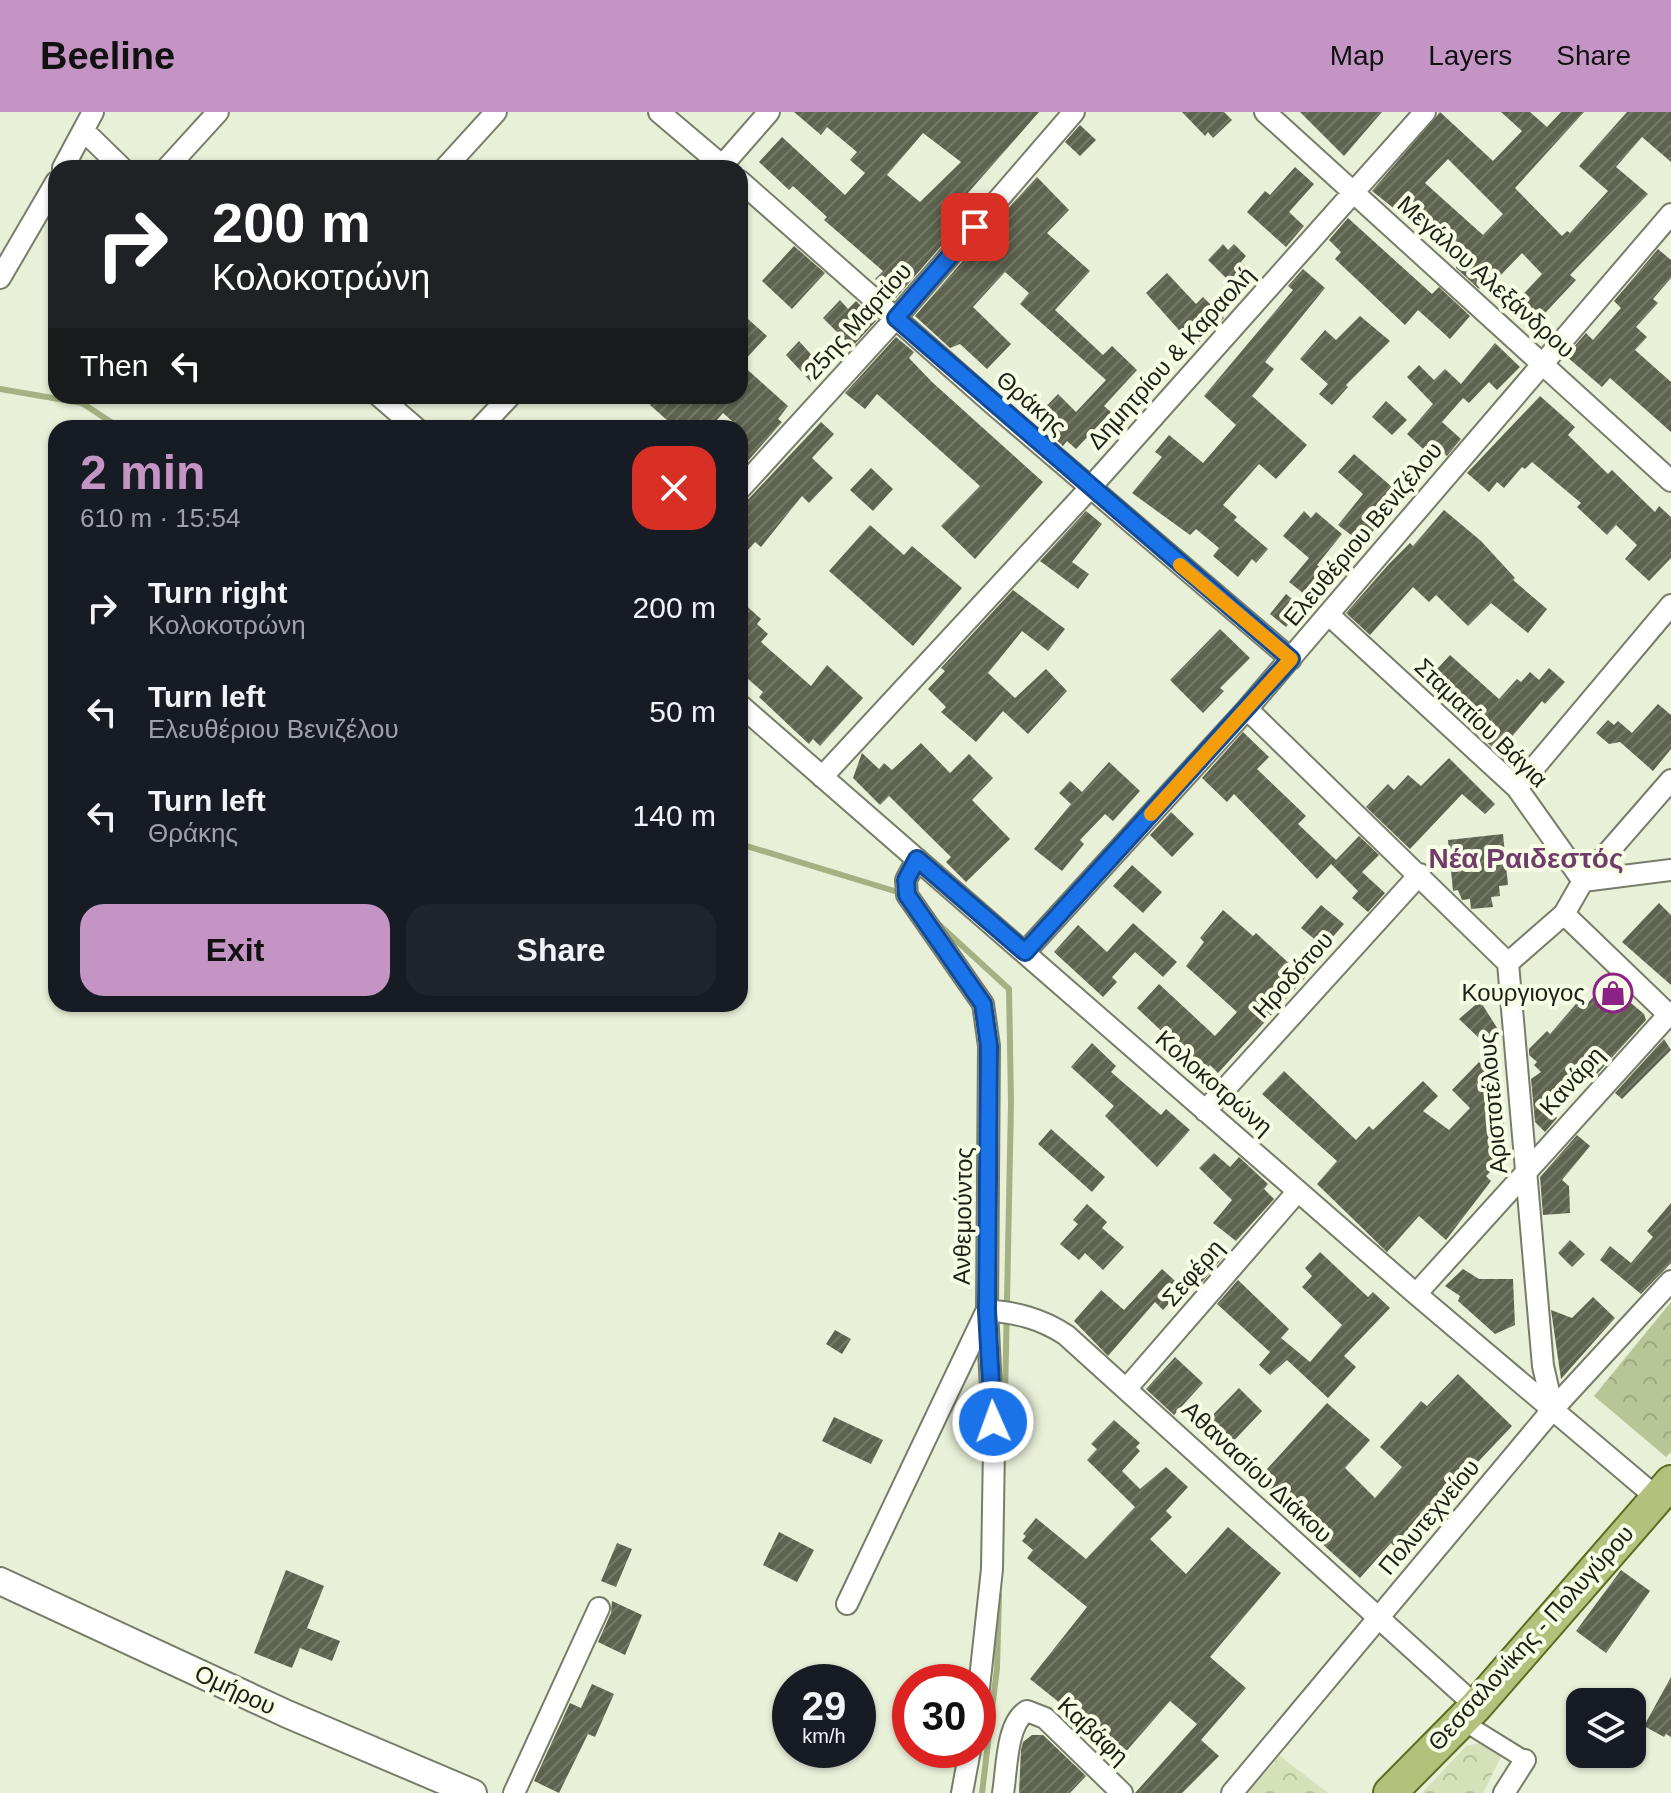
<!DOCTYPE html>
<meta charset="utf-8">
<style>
body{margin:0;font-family:Arial,sans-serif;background:#20242c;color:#f1f3f6;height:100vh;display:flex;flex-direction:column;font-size:30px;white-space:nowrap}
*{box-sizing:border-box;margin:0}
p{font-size:26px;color:#9ea1a6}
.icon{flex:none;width:44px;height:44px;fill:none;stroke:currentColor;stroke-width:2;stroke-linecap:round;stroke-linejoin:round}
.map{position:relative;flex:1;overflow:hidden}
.drawer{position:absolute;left:48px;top:308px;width:700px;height:592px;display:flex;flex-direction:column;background:#171b24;border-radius:24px;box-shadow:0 2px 6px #0004}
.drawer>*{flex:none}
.banner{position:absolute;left:48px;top:48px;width:700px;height:244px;border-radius:24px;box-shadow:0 2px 6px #0004;background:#202124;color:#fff;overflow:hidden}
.controls{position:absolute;left:1566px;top:1576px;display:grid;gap:16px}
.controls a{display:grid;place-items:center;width:80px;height:80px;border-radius:16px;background:#171b24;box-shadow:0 2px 6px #0004;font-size:40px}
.speed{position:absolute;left:772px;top:1552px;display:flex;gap:16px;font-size:40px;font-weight:700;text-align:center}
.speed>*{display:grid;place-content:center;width:104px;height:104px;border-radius:50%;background:#171b24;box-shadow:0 2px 6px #0004;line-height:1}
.speed small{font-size:20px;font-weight:400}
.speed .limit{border:12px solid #d22;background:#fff;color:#111}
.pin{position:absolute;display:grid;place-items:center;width:68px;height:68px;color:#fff;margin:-34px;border-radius:16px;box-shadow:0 4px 12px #0006}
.me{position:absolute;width:88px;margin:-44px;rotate:358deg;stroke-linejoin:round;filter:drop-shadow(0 0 6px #0008)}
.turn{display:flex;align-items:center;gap:28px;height:168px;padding:0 32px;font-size:36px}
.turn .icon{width:104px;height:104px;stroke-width:2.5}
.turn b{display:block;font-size:56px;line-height:68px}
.then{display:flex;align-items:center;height:76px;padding:0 32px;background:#0003;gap:16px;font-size:30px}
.round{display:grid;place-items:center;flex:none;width:84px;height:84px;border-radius:24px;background:#20242c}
.overview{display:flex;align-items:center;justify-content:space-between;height:136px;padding:0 32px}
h1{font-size:48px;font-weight:700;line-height:60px;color:#c495c4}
.button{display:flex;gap:16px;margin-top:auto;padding:16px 32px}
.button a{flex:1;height:92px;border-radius:24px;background:#c495c4;color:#111;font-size:32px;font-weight:700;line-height:92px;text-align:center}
.button a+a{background:#20242c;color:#f1f3f6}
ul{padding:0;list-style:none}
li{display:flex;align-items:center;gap:24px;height:104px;padding:0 32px}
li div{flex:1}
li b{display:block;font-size:30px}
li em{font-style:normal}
header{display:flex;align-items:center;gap:48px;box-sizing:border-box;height:112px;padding:0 40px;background:#c495c4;color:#111}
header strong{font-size:38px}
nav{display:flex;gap:44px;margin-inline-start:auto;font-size:28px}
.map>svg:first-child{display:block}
.forest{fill:url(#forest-crowns)}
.park{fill:url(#park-crowns)}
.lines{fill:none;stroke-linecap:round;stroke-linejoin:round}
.stream{stroke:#a4b183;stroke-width:6}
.building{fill:url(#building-hatch);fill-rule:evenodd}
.pedestrian-casing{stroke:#777d68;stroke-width:20}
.minor-casing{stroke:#777d68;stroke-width:24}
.tertiary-casing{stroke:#777d68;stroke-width:30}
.primary-casing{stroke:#5d6d1f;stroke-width:36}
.pedestrian{stroke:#fff;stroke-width:16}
.minor{stroke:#fff;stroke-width:20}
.tertiary{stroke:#fff;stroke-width:26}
.primary{stroke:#b2c17c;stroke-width:32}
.route-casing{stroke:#114b97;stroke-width:20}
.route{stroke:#1a73e8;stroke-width:14}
.slow{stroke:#f59e0b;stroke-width:14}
.labels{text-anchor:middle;stroke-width:8;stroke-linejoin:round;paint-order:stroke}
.street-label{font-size:24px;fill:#1d2017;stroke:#f6fee5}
.poi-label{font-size:24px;fill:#1d2017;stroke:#f6fee5;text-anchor:end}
.quarter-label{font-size:28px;font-weight:bold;fill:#713c6b;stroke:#f6fee5}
</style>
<header>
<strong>Beeline</strong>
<nav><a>Map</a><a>Layers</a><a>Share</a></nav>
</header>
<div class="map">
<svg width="1671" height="1681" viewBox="0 0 1671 1681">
<defs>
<pattern id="forest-crowns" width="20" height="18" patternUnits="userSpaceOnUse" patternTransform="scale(2)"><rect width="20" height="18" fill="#b7c597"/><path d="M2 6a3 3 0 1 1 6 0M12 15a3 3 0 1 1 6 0" fill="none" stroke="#9da981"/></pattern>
<pattern id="park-crowns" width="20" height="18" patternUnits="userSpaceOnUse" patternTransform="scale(2)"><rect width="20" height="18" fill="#d5e1b9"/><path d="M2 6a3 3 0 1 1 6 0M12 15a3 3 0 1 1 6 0" fill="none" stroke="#b6c19e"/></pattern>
<pattern id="building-hatch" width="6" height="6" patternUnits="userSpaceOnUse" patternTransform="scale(2)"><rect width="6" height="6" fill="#5d634e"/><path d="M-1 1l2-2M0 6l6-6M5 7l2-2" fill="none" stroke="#747969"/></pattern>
</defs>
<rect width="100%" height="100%" fill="#e9f0d8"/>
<path class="forest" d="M1671 1190V1340L1666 1345 1594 1284Z"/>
<path class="park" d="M1484 1630 1503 1641 1483 1681H1422L1466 1634Z
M1280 1644 1328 1681H1247Z"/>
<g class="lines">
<path class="stream" d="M0 277 82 291 120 316
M740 732 901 781
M934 808 1009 877 1011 991 1004 1336
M982 1681 997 1556 999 1483"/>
</g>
<path class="building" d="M794 0H1039L953 98 961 106 944 122 948 126 896 186 875 167 883 159 824 108 827 105 793 74 789 78 759 50 782 25 845 83 865 61 850 48 857 40 827 15 821 23ZM923 21 961 50 920 90 887 63Z
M1182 0H1224L1232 8 1213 26 1208 20 1205 24Z
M1300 0H1382L1344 44Z
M1440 0 1493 49 1522 19 1501 0H1530L1547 15 1561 0H1584L1515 76 1562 124 1567 119 1570 121 1608 79 1579 54 1627 0H1671V50L1642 25 1616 55 1648 82 1570 163 1576 168 1531 216 1510 196 1542 162 1522 141 1496 168 1492 164 1479 177 1456 156 1459 148 1372 79ZM1448 47 1503 102 1483 123 1425 71Z
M1080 13 1096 28 1080 44 1065 30Z
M1295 55 1314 72 1289 100 1304 114 1286 135 1247 100 1265 79 1270 83Z
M1037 65 1069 98 1047 121 1090 159 1055 198 1103 243 1112 234 1137 258 1104 294 1111 300 1076 337 1067 329 1063 334 1034 307 1058 282 1076 300 1106 268 1020 192 1029 181 1005 160 973 195 1011 232 987 257 960 232 950 236 915 204 967 144 972 148 1005 112 999 106Z
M1348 106 1432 182 1439 175 1470 204 1450 227 1418 198 1405 213 1335 147 1341 140 1329 128Z
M1223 132 1228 138 1234 132 1246 144 1241 150 1254 163 1239 179 1208 148Z
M794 134 825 161 792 197 762 169Z
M1658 137 1671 148V166L1653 187 1658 191 1636 215 1647 225 1635 238 1671 270V320L1610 266 1602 275 1566 244 1586 221 1593 228 1621 196 1614 189Z
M1303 157 1325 176 1265 250 1274 257 1252 284 1307 333 1276 367 1259 352 1223 393 1237 405 1234 408 1268 437 1256 451 1252 447 1238 465 1213 444 1219 436 1196 417 1190 423 1132 381 1162 345 1155 340 1169 323 1203 351 1236 313 1204 284 1293 178 1288 174Z
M1167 161 1196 192 1203 185 1224 206 1194 235 1146 181Z
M840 188 848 197 856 189 876 209 852 235 823 206Z
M740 200 767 224 741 252 788 294 778 307 782 310 740 358V316L723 301 710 316H661L668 309 650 293 659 284H740Z
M1360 204 1390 229 1346 273 1348 275 1332 293 1319 282 1328 272 1300 247 1325 218 1336 228Z
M896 225 914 240 909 246 932 270 1043 370 975 447 941 414 980 374 877 282 865 297 845 281Z
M799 229 825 258 811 270 786 243Z
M1495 231 1520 255 1497 278 1489 270 1469 291 1463 286 1442 310 1461 327 1447 344 1443 341 1436 349 1407 322 1433 292 1407 265 1419 253 1434 268 1445 257 1461 272Z
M1540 284 1575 315 1568 323 1608 362 1612 358 1655 400 1659 394 1671 405V446L1649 469 1625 447 1637 433 1616 413 1607 423 1577 395 1581 391 1532 350 1525 357 1522 355 1504 376 1497 370 1489 380 1467 361Z
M1386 289 1407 308 1392 323 1372 305Z
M821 310 834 322 812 346 833 366 809 391 802 384 761 435 755 430 740 447V396Z
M1354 342 1392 375 1374 397 1384 405 1363 432 1338 413 1363 382 1338 360Z
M871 356 893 377 873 399 850 378Z
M1444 398 1481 429 1515 466 1513 468 1547 497 1528 521 1491 491 1468 514 1436 483 1429 490 1413 475 1370 523 1346 501 1389 452 1410 431 1413 434Z
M1086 399 1102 412 1072 450 1089 462 1078 477 1040 449Z
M1304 399 1311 406 1316 400 1342 422 1317 453 1322 457 1303 481 1289 470 1309 446 1283 424Z
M870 413 904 443 912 434 962 476 913 534 829 459Z
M1013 478 1065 517 1048 539 1022 519 988 561 1015 586 1046 557 1067 579 1028 622 1003 599 976 630 941 600 946 595 928 577 945 559 941 556Z
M1286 482 1303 496 1286 515 1270 502Z
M740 488 761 507 757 512 768 522 761 530 811 574 827 553 863 586 820 634 813 627 809 632 795 619 759 585 763 580 740 560Z
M1220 517 1250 546 1220 576 1224 579 1203 601 1170 568Z
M1450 543 1499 587 1517 567 1521 570 1530 560 1539 568 1549 556 1565 570 1545 592 1542 589 1498 641 1425 570Z
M1658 592 1671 603V637L1653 659 1620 630 1609 632 1596 621 1608 608 1614 613 1618 609 1632 621Z
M1243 620 1269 645 1257 657 1306 704 1298 712 1336 748 1359 724 1379 743 1362 760 1385 781 1368 800 1352 786 1358 779 1331 752 1317 767 1234 682 1227 690 1202 666Z
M921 631 950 661 969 642 993 666 972 688 1010 727 966 770 946 750 951 745 889 684 880 693 853 666 862 641 879 657 884 651 892 658Z
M1449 646 1495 692 1485 702 1462 682 1410 737 1366 695 1388 672 1394 678 1408 663 1421 674Z
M1109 650 1140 679 1113 709 1105 702 1080 728 1084 732 1062 759 1034 737 1071 692 1059 681 1070 669 1082 680Z
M1171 700 1194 722 1172 745 1150 723Z
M1503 722 1508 773 1499 774 1500 784 1491 785 1493 795 1471 797 1470 787 1462 788 1458 778 1453 779 1448 728Z
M1132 753 1162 780 1143 801 1113 774Z
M1659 791 1671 803V873L1622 830Z
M1321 793 1344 812 1324 835 1301 816Z
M1223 798 1253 824 1256 821 1305 866 1218 961 1210 953 1204 959 1137 896 1159 872 1215 924 1237 900 1186 854 1204 830 1200 826Z
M1133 811 1177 850 1163 865 1135 840 1112 865 1117 870 1103 885 1054 840 1078 813 1107 840Z
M1606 870 1644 902 1646 908 1597 962 1593 957 1568 983 1554 1003 1557 1006 1545 1020 1535 1010 1531 967 1541 960 1534 953 1537 950 1529 943V937L1547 919 1550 922 1582 885 1588 891Z
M1480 889 1501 922V923L1481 928 1459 907Z
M1664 927 1671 938 1622 987 1615 981Z
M1092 931 1116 954 1111 960 1161 1003 1166 997 1190 1018 1157 1055 1105 1004 1114 994 1071 955Z
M1479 950 1500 971 1507 1043 1486 1064 1491 1069 1446 1128 1419 1104 1387 1140 1317 1072 1337 1049 1262 982 1284 959 1356 1028 1369 1014 1373 1018 1423 969 1438 984 1423 999 1449 1018 1470 996 1452 978Z
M1051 1017 1105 1065 1092 1080 1038 1032Z
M1577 1023 1590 1034 1562 1068 1569 1074 1570 1101 1543 1103 1540 1065Z
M1214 1041 1230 1055 1239 1045 1268 1072 1264 1077 1274 1087 1236 1129 1213 1111 1232 1088 1199 1056Z
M1671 1091V1151L1641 1182 1600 1148 1610 1134 1631 1151 1653 1125 1647 1119Z
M1087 1092 1107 1110 1102 1116 1124 1135 1103 1158 1085 1141 1079 1148 1060 1132 1078 1112 1073 1108Z
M1570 1128 1585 1142 1572 1155 1558 1141Z
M1217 1130 1228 1139 1202 1170 1191 1161Z
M1320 1140 1368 1185 1373 1180 1390 1196 1344 1244 1356 1255 1328 1286 1287 1248 1270 1263 1259 1253 1270 1240 1217 1192 1238 1168 1289 1217 1281 1226 1310 1250 1342 1213 1302 1175 1312 1164 1305 1156Z
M1162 1157 1183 1176 1163 1198 1155 1190 1108 1244 1074 1209 1101 1178 1124 1198Z
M1463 1157 1479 1167H1513L1515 1213 1495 1222 1458 1189 1460 1184 1445 1174Z
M1593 1185 1615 1206 1561 1267 1551 1198 1572 1206Z
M835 1218 851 1227 842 1242 826 1232Z
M1175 1245 1203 1271 1174 1303 1146 1277Z
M1458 1262 1512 1314 1440 1390 1438 1387 1395 1435 1391 1431 1360 1466 1310 1421 1317 1414 1300 1395 1276 1374 1272 1380 1258 1367 1327 1291 1370 1328 1345 1356 1375 1386 1402 1355 1380 1335 1421 1289 1427 1294Z
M1239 1276 1262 1299 1225 1338 1201 1315Z
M834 1305 883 1328 871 1352 822 1329Z
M1114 1308 1140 1331 1136 1335 1140 1339 1122 1359 1140 1377 1166 1355 1188 1375 1166 1399 1172 1405 1150 1427 1186 1462 1228 1415 1281 1461 1210 1545 1246 1576 1201 1628 1219 1644 1182 1681H1135L1197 1612 1170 1589 1123 1643 1064 1586 1060 1591 1030 1567 1087 1495 1027 1446 1033 1438 1022 1429 1026 1424 1023 1422 1036 1406 1086 1447 1135 1395 1087 1348 1097 1337 1091 1332Z
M779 1420 814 1438 797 1470 763 1453Z
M617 1431 632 1437 616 1475 601 1469Z
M286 1458 324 1474 307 1516 340 1529 332 1549 300 1536 292 1556 254 1541Z
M1621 1458 1650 1479 1606 1541 1576 1519Z
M612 1489 642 1503 625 1543 598 1530 611 1501Z
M1671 1565V1625L1666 1622 1664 1625 1644 1614Z
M592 1572 614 1582 595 1625 588 1622 559 1681 534 1669 570 1591 581 1596Z
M1032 1623H1043L1086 1664 1070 1681H1019L1021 1638 1023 1630Z"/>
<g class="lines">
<g class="pedestrian-casing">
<path id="pedestrian" d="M1462 1609 1525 1648"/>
</g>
<g class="minor-casing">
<path id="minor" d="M659 0 725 56
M1265 0 1671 369
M84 19 122 56
M63 56 93 0
M167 56 218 0
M445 56 496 0
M720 56 769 0
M740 69 993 292 1291 547
M0 166 56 70
M379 284 416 316
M480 316 510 284
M740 377 896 206 1074 0
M1329 503 1517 676 1583 769 1671 758
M740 593 1416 1182 1656 1385
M1247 597 1508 851 1543 1254 1553 1297
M822 665 1090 376 1425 0
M1517 676 1671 493
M917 747 906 768 907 783 983 892 989 934 987 1198 994 1335 992 1457 978 1585
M1564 802 1671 905
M1025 840 1247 597 1671 102
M1508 851 1564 802 1583 769 1671 668
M1205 999 1420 762
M1416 1182 1671 900
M987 1198C1017 1201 1040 1206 1066 1223L1476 1594
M1127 1276 1298 1079
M847 1492 985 1202
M514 1681 599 1496
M962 1681 970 1638
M1003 1681C1007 1658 1006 1611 1027 1599L1045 1606 1122 1681
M1232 1681 1553 1297 1671 1169
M1504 1681 1525 1648"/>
</g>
<g class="tertiary-casing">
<path id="tertiary" d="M0 1469 287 1602 473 1681"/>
</g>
<g class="primary-casing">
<path id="primary" d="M1390 1681 1476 1594 1671 1370"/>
</g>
<use href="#pedestrian" class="pedestrian"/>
<use href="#minor" class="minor"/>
<use href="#tertiary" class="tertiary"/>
<use href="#primary" class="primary"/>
</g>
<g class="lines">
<g class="route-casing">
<path id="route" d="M975 115 896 206 1291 547 1025 840 917 747 906 768 907 783 983 892 989 934 987 1198 993 1310"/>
</g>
<use href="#route" class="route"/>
<path class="slow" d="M1151 702 1291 547 1180 453"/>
</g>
<defs>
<g id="shop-ring" transform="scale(2)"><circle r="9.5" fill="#f6fee5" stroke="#8d2286" stroke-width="1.5"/><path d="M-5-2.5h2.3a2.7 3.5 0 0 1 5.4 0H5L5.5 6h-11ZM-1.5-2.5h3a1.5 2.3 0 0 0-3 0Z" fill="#8d2286"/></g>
</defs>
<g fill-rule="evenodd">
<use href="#shop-ring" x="1613" y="881"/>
</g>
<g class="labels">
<g class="street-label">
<text transform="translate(1486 165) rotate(42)" y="8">Μεγάλου Αλεξάνδρου</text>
<text transform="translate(858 209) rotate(-48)" y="8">25ης Μαρτίου</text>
<text transform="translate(1171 246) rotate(-48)" y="8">Δημητρίου &amp; Καραολή</text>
<text transform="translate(1031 291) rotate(41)" y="8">Θράκης</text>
<text transform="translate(1363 422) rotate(-50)" y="8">Ελευθέριου Βενιζέλου</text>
<text transform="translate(1481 611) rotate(44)" y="8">Σταματίου Βάγια</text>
<text transform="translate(1293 863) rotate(-48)" y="8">Ηροδότου</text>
<text transform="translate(1572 969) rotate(-48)" y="8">Κανάρη</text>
<text transform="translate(1214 971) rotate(41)" y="8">Κολοκοτρώνη</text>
<text transform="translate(1493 991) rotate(-95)" y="8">Αριστοτέλους</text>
<text transform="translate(963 1104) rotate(-89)" y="8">Ανθεμούντος</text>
<text transform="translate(1193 1161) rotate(-49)" y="8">Σεφέρη</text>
<text transform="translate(1257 1360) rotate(43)" y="8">Αθανασίου Διάκου</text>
<text transform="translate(1429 1405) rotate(-50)" y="8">Πολυτεχνείου</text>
<text transform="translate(1531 1526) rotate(-48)" y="8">Θεσσαλονίκης - Πολυγύρου</text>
<text transform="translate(235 1578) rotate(25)" y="8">Ομήρου</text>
<text transform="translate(1093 1619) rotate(43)" y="8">Καβάφη</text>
</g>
<g class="poi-label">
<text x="1585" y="889">Κουργιογος</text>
</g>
<g class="quarter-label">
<text x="1526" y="756">Νέα Ραιδεστός</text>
</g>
</g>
</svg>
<div class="controls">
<a><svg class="icon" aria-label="layers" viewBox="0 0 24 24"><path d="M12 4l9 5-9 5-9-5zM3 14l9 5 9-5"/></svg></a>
</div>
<div class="speed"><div>29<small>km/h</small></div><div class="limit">30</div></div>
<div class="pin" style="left:975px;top:115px;background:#d93025"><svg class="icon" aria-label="arrive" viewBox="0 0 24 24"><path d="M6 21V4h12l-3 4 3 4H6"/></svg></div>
<svg class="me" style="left:993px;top:1310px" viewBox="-20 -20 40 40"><circle r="17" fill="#1a73e8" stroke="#fff" stroke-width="3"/><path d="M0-11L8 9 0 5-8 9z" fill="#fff"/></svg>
<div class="banner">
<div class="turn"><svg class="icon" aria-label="right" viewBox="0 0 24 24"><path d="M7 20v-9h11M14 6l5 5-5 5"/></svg><div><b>200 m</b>Κολοκοτρώνη</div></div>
<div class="then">Then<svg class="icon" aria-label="left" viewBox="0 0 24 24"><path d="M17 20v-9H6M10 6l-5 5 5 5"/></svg></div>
</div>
<section class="drawer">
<div class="overview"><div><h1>2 min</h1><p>610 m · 15:54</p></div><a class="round" style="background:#d93025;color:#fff"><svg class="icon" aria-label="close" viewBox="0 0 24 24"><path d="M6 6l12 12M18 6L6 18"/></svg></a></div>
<ul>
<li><svg class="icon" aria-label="right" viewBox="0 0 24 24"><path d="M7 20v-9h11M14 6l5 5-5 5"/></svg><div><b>Turn right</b><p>Κολοκοτρώνη</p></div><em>200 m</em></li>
<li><svg class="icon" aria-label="left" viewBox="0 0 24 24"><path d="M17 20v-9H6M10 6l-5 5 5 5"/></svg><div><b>Turn left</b><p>Ελευθέριου Βενιζέλου</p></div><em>50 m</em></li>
<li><svg class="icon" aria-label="left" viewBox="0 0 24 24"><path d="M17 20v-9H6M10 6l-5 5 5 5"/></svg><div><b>Turn left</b><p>Θράκης</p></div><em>140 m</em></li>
</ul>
<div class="button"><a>Exit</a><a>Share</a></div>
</section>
</div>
